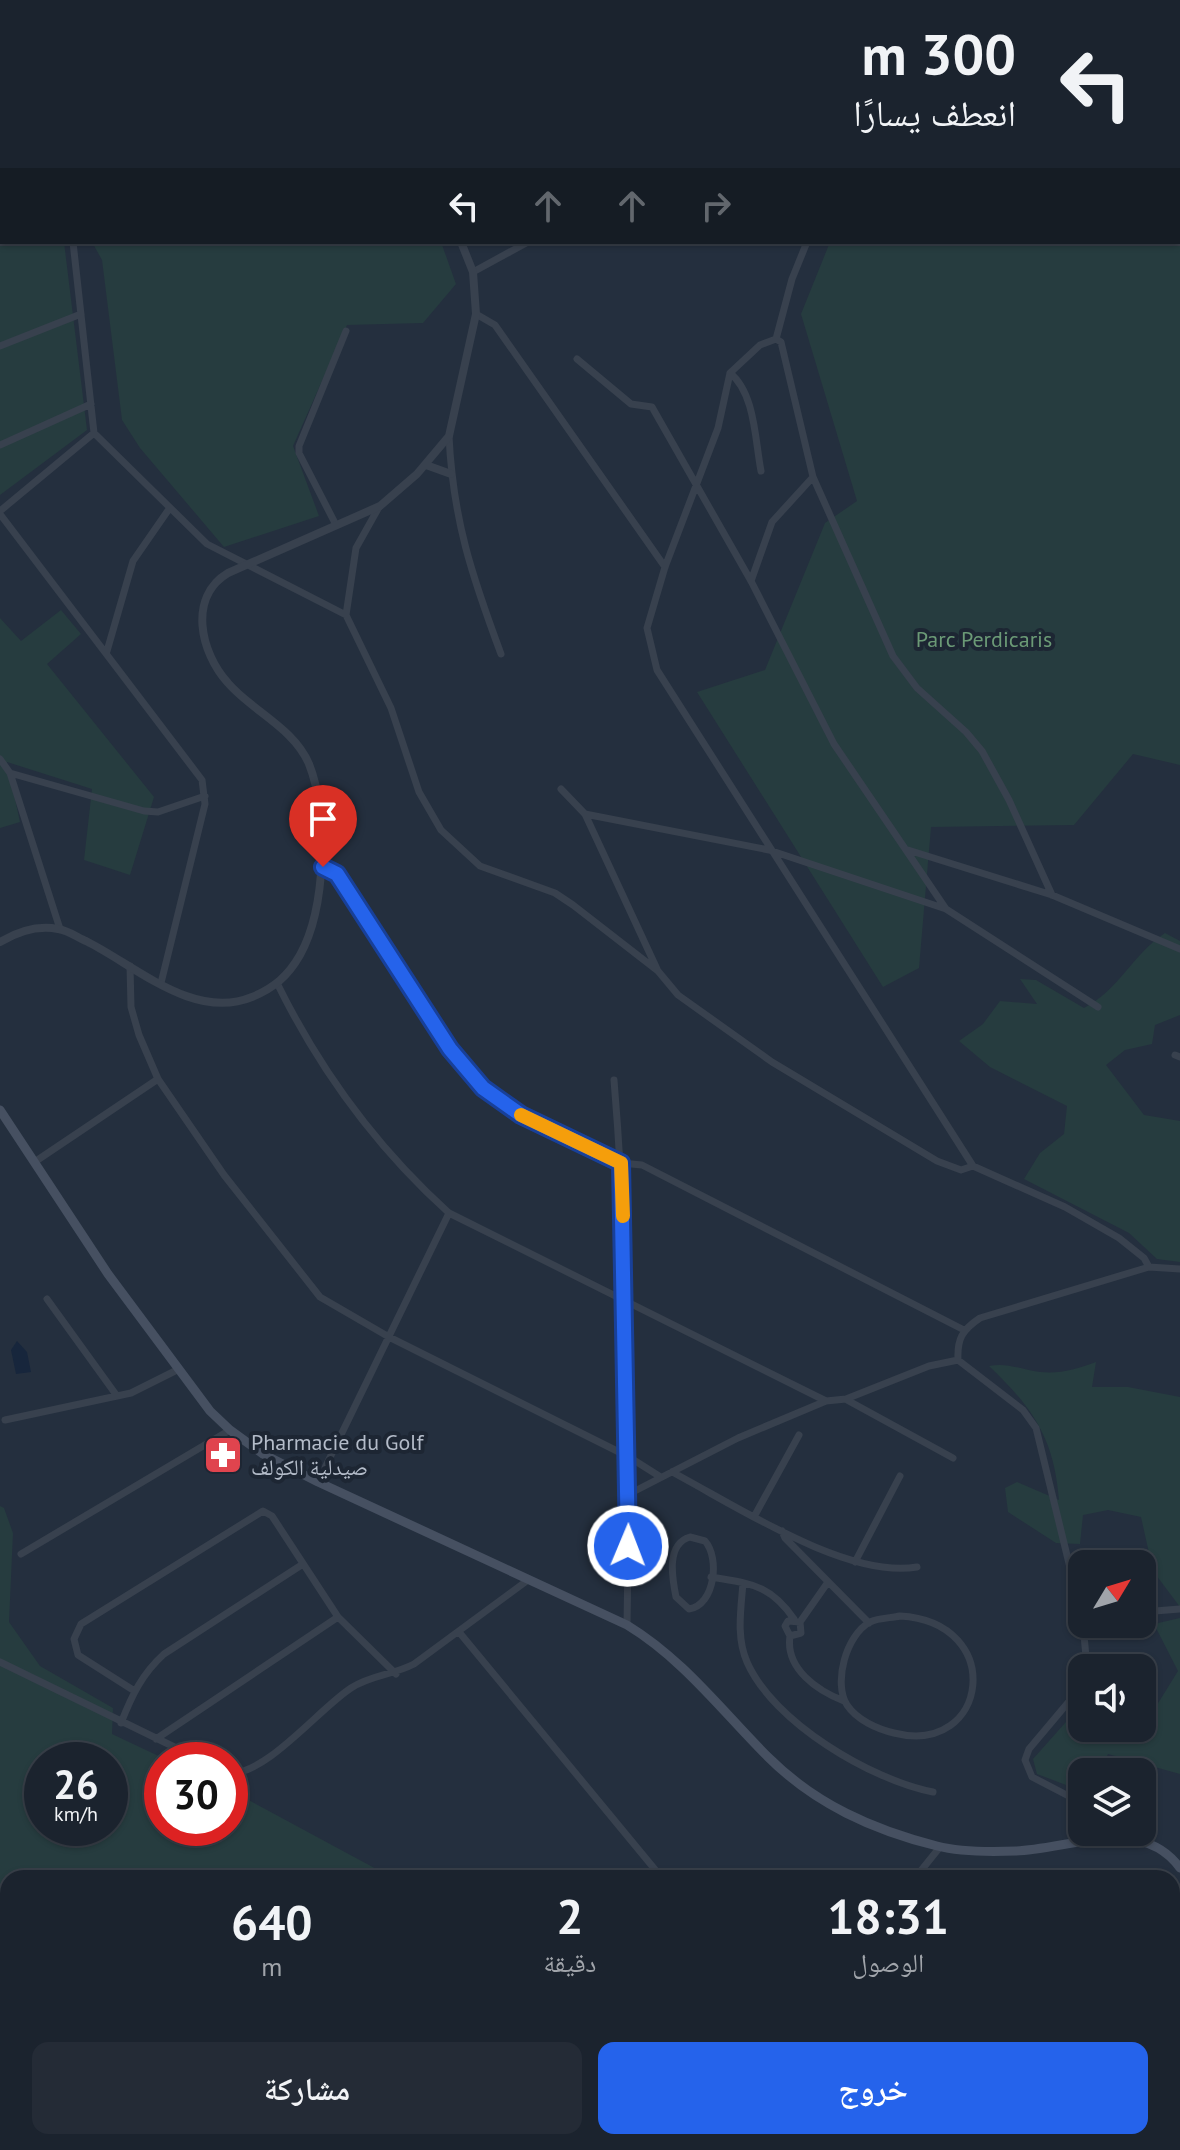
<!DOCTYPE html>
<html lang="ar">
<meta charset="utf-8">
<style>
body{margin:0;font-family:"PT Sans","Noto Naskh Arabic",sans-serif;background:#242b36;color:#f1f3f6;direction:rtl;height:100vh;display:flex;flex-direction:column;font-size:30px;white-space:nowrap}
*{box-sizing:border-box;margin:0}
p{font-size:26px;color:#a0a4aa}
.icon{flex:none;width:44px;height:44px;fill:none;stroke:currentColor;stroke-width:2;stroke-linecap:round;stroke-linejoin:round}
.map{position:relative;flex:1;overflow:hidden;direction:ltr}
.side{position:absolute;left:0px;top:1870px;width:1180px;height:280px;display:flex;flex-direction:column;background:#1b232e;border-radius:24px 24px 0 0;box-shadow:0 2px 6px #0004,0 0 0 2px #39404a;direction:rtl}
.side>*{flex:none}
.top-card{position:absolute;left:0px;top:0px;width:1180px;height:244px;box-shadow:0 2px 6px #0004,0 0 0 2px #39404a;direction:rtl;background:#1b232e;color:#f1f3f6;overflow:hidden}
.needle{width:52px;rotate:52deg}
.buttons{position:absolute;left:1068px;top:1550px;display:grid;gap:16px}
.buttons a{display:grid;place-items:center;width:88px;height:88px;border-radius:16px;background:#1b232e;box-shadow:0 2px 6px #0004,0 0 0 2px #39404a;font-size:40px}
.speed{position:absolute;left:24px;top:1742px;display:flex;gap:16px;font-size:40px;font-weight:700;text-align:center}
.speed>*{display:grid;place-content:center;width:104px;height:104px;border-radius:50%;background:#1b232e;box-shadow:0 2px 6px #0004,0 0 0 2px #39404a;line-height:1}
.speed small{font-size:20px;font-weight:400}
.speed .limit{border:12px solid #d22;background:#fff;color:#111}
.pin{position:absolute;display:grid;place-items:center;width:68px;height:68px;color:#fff;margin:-82px -34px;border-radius:50% 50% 50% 0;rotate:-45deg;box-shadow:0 0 8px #0007}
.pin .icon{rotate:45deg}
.me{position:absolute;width:88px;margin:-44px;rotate:1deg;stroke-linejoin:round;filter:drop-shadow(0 0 6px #0008)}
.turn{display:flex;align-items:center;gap:28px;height:168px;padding:0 32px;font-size:36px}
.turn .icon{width:104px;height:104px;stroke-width:2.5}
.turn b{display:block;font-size:56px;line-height:68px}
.lanes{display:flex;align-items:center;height:76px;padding:0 32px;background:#0003;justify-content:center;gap:40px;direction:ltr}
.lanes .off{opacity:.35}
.eta{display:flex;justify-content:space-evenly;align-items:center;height:136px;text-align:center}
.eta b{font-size:48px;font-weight:600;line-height:56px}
.action{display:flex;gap:16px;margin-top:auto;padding:16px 32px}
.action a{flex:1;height:92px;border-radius:16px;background:#2563eb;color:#fff;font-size:32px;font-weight:600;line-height:92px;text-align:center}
.action a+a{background:#242b36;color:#f1f3f6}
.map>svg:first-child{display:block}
.green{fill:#263c3f;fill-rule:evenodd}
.water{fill:#17263c}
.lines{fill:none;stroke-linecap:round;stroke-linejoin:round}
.minor{stroke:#38414e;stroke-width:7}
.tertiary{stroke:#38414e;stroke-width:8}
.secondary{stroke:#465061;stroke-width:9}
.route-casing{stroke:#184099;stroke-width:20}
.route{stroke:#2563eb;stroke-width:14}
.slow{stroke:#f59e0b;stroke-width:14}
.labels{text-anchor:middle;stroke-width:8;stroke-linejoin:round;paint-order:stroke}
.park-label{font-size:22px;fill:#6b9a76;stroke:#1d2633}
.poi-label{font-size:22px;fill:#b4bcc9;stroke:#1d2633;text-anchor:start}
</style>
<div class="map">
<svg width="1180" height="2150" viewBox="0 0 1180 2150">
<rect width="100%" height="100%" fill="#242f3e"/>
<path class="green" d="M0 0H354L2 2 0 35Z
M863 0H1180V765L1133 754 1074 825 931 827 919 968 883 987 697 692 765 670 825 523 857 501 801 314 830 242H1178V2Z
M0 191 2 242H64L87 430 0 495Z
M92 242H441L456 284 423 323 347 325 293 446 319 516 224 547 140 448 122 420 102 260Z
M61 610 81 634 47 664 154 797 130 875 84 860 92 789 7 762 20 822 0 828V618L21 641Z
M1165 933 1180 941V1015L1155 1025 1152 1044 1125 1050 1106 1065 1144 1115 1180 1121V1262L1157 1259 1129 1233 1024 1179 1040 1153 1064 1134 1067 1106 990 1067 959 1041 983 1024 1000 1001 1037 1004 1020 979 1036 980 1084 1008C1120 989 1131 956 1165 933Z
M1096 1362 1092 1387H1128L1180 1397V1607L1153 1571 1141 1517 1108 1510 1083 1515 1080 1544 1056 1543 1008 1512 1005 1488 1017 1482 1059 1500C1054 1438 1033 1408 989 1366 1008 1362 1021 1370 1040 1372 1061 1374 1076 1369 1096 1362Z
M0 1506 4 1508 13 1533 9 1622 40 1666 113 1708 112 1734 167 1760H162V1828H230V1790L393 1878H8V2142H725L730 2150H0ZM42 1760H110V1828H42Z
M1180 1618V1774L1108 1754 1100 1772H1082V1791L1037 1774 1033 1759 1082 1704V1728H1142V1710L1152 1713 1178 1671 1154 1624Z"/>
<path class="water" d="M17 1341 27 1352 31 1372 16 1374 11 1350Z"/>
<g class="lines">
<path class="minor" d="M1104 0 1105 2
M674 2V0
M827 2 828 0
M1178 116 1180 119
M0 186 2 187
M73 242 94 433 207 544 346 615
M473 272 528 242
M476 314 495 325 665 567
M776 339 760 345 730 373 718 428 665 567 647 628 657 670 973 1166 1065 1207 1119 1238 1144 1258 1149 1267
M776 339 781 342 813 477 893 656 917 688 966 732 982 751 1009 800 1052 895
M776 339 792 279 807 242
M0 346 81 314
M577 359 631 404 652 407 751 581 834 744 946 909
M730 373C755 393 755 440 761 471
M449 436C453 520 472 576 501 654
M0 445 91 404
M379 507 356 548 346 615 391 708 419 792 441 830 480 866 555 893 573 905 658 971 678 995 772 1062 937 1161 961 1170 973 1166
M0 511 94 433
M0 514 202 780 205 804 161 983
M336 525 299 453V446L346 331
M751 581 772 522 813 477
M107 651 133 561 169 509
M0 759 10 773 60 929
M10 773 144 811 158 812 205 796
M561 789 585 814 657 969
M585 814 769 850 946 909 1098 1007
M908 850 1052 895 1180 949
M323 867 337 874 450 1049 483 1088 521 1115 621 1163 642 1165 964 1330
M130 966 131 1007 139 1035 158 1079 224 1175 320 1297 389 1337 629 1457 659 1476
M278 985C321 1072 377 1148 449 1213L826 1401
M1175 1055 1180 1057
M614 1080C629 1261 630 1443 627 1625
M36 1161 158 1079
M47 1299 117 1396
M958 1360C957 1339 962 1330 980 1318L1149 1267 1180 1269
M847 1400 953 1458
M5 1420 131 1393 179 1369
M672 1472C735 1505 846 1579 917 1567
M318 1482 449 1213
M629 1494 738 1438 826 1401 846 1399 929 1366 958 1360 1023 1410 1036 1428 1082 1617
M755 1515 799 1435
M782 1531 785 1538 869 1623
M690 1537 705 1541C720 1558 715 1605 689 1609L676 1597C672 1577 666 1544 690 1537Z
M21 1554 230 1430
M855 1562 900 1476
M711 1577C751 1584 770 1584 794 1619
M743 1583C741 1609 736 1637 747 1662 773 1722 871 1780 933 1792
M1142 1612 1180 1609
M900 1616C1007 1622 989 1757 894 1733 877 1729 857 1720 847 1705 833 1683 846 1635 870 1622 878 1618 891 1618 900 1616Z
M800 1622 788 1621 785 1626 790 1636 801 1633 800 1622 828 1582
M1083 1624 1087 1668
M459 1632 662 1878
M790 1636C785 1669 818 1691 844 1701
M0 1662 201 1760
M1082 1686 1029 1749 1025 1760 1032 1777 1082 1803
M133 1690 78 1655 74 1639 81 1624 263 1511 272 1516 338 1617 396 1674
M121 1723C132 1695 142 1674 164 1654L303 1564
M156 1739 338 1617
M230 1773C266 1775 320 1708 351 1688 371 1675 393 1675 414 1664L528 1580
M1142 1832 1151 1843
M915 1878 940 1847
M738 2142 744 2150"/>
<path class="tertiary" d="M362 2V0
M426 465 451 474
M0 942C17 932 38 925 58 929 67 930 77 937 86 941 136 966 194 1021 252 997 274 988 288 976 300 955 326 908 329 814 309 764 294 728 252 711 228 683 200 652 188 597 228 573L380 506 417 474 449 436 476 314 473 272 461 242"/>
<path class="secondary" d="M0 1110 108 1274 210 1411 230 1430 263 1454 318 1482 627 1625C683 1659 722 1711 768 1757 815 1804 873 1830 937 1846 960 1852 992 1852 1016 1851 1069 1849 1142 1815 1180 1868"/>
</g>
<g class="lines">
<g class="route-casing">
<path id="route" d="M323 867 337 874 450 1049 483 1088 521 1115 621 1163 628 1546"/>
</g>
<use href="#route" class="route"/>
<path class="slow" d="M521 1115 621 1163 623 1216"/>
</g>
<defs>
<g id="pharmacy-square" transform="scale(2)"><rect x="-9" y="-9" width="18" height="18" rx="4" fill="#e0444e" stroke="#1d2633"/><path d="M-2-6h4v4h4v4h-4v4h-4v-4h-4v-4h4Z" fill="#fff"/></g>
</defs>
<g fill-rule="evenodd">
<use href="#pharmacy-square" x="223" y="1455"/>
</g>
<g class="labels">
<g class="park-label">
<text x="984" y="647">Parc Perdicaris</text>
</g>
<g class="poi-label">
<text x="251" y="1450">Pharmacie du Golf<tspan x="251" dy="25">صيدلية الكولف</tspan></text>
</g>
</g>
</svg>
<div class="buttons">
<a><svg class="needle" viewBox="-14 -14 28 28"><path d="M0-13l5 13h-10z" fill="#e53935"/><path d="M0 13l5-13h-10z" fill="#a0a4aa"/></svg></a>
<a><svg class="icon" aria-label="sound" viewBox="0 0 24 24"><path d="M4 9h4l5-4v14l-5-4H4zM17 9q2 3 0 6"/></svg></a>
<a><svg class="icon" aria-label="layers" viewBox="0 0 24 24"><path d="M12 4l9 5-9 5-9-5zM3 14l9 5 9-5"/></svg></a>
</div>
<div class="speed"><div>26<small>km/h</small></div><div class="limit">30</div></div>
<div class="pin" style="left:323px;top:867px;background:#d93025"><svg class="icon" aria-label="arrive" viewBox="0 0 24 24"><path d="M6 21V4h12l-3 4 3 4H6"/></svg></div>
<svg class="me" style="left:628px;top:1546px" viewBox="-20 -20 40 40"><circle r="17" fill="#2563eb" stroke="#fff" stroke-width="3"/><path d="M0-11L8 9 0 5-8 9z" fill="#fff"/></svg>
<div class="top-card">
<div class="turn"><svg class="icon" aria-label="left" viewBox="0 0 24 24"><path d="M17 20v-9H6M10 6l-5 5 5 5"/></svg><div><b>300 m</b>انعطف يسارًا</div></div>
<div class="lanes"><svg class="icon" aria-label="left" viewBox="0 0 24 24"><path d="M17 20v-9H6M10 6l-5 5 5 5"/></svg><svg class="icon off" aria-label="ahead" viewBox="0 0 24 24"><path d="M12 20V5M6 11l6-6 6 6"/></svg><svg class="icon off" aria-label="ahead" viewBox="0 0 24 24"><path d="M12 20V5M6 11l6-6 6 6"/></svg><svg class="icon off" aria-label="right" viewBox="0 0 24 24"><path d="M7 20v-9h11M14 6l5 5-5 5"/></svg></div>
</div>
<section class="side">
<div class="eta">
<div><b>18:31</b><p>الوصول</p></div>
<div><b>2</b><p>دقيقة</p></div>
<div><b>640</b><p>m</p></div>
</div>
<div class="action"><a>خروج</a><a>مشاركة</a></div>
</section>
</div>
